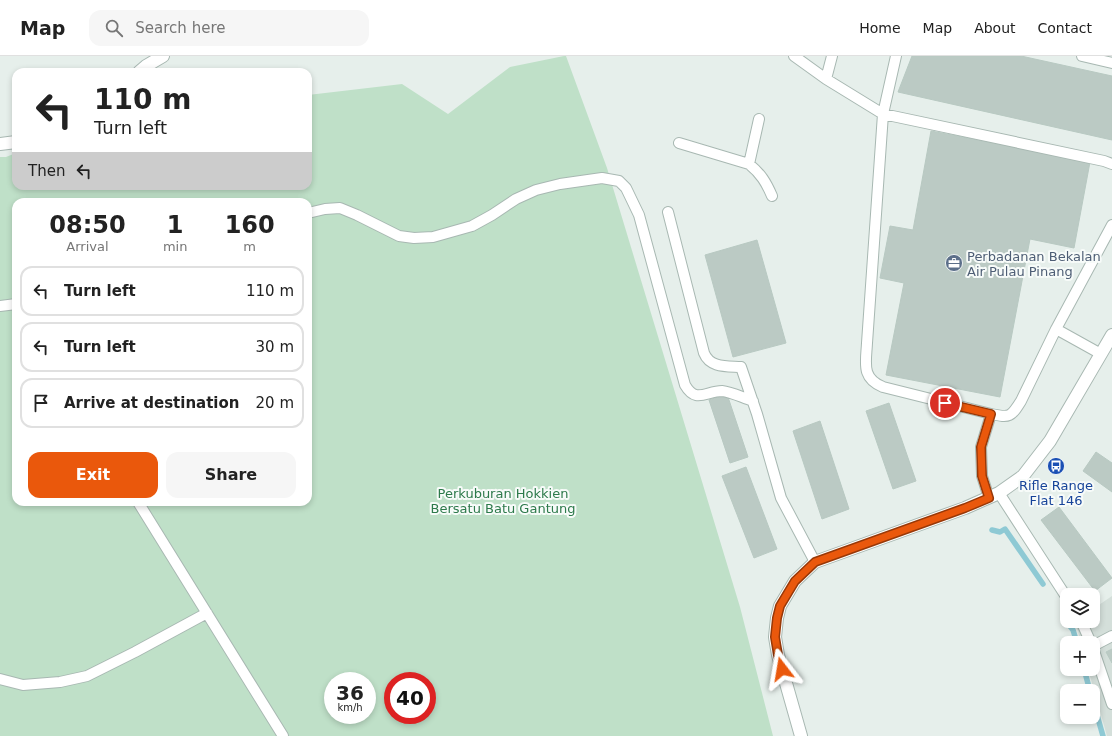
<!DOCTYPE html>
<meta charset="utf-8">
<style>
body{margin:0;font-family:"DejaVu Sans",sans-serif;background:#f6f6f6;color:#222;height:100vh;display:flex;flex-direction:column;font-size:15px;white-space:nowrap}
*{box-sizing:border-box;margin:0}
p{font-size:13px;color:#767676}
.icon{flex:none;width:22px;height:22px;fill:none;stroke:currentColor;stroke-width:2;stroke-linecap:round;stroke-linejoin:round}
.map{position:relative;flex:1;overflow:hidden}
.details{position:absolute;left:12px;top:142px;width:300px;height:308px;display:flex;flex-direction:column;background:#fff;border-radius:12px;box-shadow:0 2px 6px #0003}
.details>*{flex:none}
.hud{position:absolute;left:12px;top:12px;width:300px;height:122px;border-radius:12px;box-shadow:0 2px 6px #0003;background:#fff;color:#222;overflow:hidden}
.buttons{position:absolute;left:1060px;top:532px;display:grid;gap:8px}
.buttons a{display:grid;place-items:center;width:40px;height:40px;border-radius:8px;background:#fff;box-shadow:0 2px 6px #0003;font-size:20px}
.speed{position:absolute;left:324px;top:616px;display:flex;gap:8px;font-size:20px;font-weight:700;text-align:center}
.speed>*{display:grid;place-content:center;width:52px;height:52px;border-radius:50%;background:#fff;box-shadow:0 2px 6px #0003;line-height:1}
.speed small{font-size:10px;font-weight:400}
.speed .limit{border:6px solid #d22;background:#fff;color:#111}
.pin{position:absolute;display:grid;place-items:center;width:34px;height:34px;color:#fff;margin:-17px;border:2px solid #fff;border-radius:50%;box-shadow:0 1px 4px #0007}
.me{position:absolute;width:44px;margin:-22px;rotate:346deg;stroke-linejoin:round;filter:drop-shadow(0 0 3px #0008)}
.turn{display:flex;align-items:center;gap:14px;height:84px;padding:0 16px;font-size:18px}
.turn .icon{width:52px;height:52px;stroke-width:2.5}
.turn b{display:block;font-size:28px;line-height:34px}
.then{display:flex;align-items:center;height:38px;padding:0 16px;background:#0003;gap:8px;font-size:15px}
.eta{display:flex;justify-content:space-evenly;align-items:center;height:68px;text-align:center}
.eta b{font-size:24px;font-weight:800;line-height:28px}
.primary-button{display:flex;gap:8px;margin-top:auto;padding:8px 16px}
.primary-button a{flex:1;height:46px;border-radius:12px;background:#ea580c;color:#fff;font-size:16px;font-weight:800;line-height:46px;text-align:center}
.primary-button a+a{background:#f6f6f6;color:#222}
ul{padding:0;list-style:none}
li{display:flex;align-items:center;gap:12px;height:50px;margin:0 8px 6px;padding:0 8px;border:2px solid #e0e0e0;border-radius:12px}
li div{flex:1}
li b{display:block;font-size:15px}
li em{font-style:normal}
header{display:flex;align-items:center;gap:24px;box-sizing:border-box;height:56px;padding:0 20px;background:#fff;border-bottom:1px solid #e0e0e0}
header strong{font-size:19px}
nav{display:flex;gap:22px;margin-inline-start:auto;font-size:14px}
.search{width:280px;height:36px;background:#f6f6f6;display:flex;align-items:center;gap:10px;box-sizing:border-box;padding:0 14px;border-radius:12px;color:#767676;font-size:15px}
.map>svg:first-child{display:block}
.built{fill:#d4dfda}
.green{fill:#bfe0c8;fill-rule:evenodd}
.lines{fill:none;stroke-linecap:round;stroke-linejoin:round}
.stream{stroke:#8ec9d4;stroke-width:5.5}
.building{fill:#bbcac4;stroke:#b8c9c2}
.service-casing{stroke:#a8b8b2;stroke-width:12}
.minor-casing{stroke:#a8b8b2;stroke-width:14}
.tertiary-casing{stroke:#a8b8b2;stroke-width:14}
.service{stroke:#fff;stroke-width:10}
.minor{stroke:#fff;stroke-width:12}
.tertiary{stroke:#fff;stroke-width:12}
.route-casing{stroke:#983908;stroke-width:10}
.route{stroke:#ea580c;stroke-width:7}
.labels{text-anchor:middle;stroke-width:4;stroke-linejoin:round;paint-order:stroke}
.service-label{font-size:13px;fill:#4e5e75;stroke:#f7fbf9;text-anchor:start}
.transit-label{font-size:13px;fill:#164399;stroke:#f7fbf9}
.park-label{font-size:13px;fill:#2d7a4b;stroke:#f7fbf9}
</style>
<header>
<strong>Map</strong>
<div class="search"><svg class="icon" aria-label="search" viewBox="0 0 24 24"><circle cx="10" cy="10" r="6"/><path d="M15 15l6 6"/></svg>Search here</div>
<nav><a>Home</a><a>Map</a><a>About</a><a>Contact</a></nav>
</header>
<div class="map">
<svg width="1112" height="680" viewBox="0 0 1112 680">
<rect width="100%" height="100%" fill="#e6efeb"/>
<path class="built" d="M1112 540V680H1107L1088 613H1093V587H1081L1078 575 1073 566 1075 565H1093V553Z"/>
<path class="green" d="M564 0H566L607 112 740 551 773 680H0V101H6L16 97V130H308V39L402 28 448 58 510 11ZM16 146H308V446H16ZM333 625H367V659H333ZM393 625H427V659H393Z"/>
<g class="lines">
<path class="stream" d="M992 474 1000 476 1005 473 1043 528
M1069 569 1073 574 1077 587
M1084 613 1090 635
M1093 645 1103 680"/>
</g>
<path class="building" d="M912 0H1021L1112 20V84L898 36Z
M931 75 1090 106 1074 192 1030 183 1000 341 886 319 904 227 880 222 890 170 913 174Z
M757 184 786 287 733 301 705 199Z
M727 338 748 401 730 407 709 344Z
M889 347 916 425 893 433 866 355Z
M820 365 849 453 822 463 793 375Z
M1096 396 1112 407V436L1083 415Z
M746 411 777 493 754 502 722 420Z
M1059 451 1112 522 1095 535 1041 464Z
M1112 593V607L1106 596Z"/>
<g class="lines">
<g class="service-casing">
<path id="service" d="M794 0 826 23 883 58 1104 105 1112 108
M896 0 883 58 867 287C866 307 861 322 883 331L991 358C1010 362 1011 361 1021 345L1056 273 1112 169
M1082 0 1112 7
M826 23 832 0
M679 87 749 108C761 118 766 126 772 140
M749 108 759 63
M668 156 704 297C710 312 727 310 741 311L757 358 781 442 815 506
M308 157 325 153 340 152 357 159 399 180 414 182 433 181 472 170 492 159 516 143 536 134 560 128 602 122 619 125 626 132 639 159 685 329C696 348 706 335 722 335 732 336 743 342 753 345
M0 250 16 248
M1056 273 1101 298
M999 437 1067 542
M989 442 982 420 981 391 991 358
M138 446 283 680
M1081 565 1091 587
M1093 590 1112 580
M1093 592 1112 648
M0 623 23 629 60 626 87 620 135 596 207 557"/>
</g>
<g class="minor-casing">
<path id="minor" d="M139 16 146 10 163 0
M0 88 16 86"/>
</g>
<g class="tertiary-casing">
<path id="tertiary" d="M801 680 778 599 775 581 777 562 780 550 795 525 815 506 965 452 999 437 1023 420 1050 385 1112 279"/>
</g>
<use href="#service" class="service"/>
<use href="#minor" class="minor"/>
<use href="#tertiary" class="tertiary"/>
</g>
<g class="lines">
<g class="route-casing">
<path id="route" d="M782 613 778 599 775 581 777 562 780 550 795 525 815 506 965 452 989 442 982 420 981 391 991 358 945 347"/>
</g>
<use href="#route" class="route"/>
</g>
<defs>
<g id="office-disc" transform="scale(0.9)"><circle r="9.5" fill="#5c6f8a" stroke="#f7fbf9"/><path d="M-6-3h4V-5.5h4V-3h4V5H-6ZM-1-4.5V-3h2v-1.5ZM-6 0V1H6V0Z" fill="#fff"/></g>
<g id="bus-disc" transform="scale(0.9)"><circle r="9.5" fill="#1a4fb4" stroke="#f7fbf9"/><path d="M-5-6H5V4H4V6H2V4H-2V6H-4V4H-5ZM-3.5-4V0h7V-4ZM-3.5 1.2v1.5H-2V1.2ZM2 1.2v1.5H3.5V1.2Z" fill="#fff"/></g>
</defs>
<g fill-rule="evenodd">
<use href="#office-disc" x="954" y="207"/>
<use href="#bus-disc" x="1056" y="410"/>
</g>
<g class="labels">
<g class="service-label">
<text x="967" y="205">Perbadanan Bekalan<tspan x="967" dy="15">Air Pulau Pinang</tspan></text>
</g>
<g class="transit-label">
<text x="1056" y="434">Rifle Range<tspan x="1056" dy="15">Flat 146</tspan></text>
</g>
<g class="park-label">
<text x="503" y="442">Perkuburan Hokkien<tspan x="503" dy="15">Bersatu Batu Gantung</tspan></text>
</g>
</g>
</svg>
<div class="buttons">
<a><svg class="icon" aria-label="layers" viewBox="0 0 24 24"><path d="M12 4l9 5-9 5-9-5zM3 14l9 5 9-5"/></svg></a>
<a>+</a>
<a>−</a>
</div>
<div class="speed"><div>36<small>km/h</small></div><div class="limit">40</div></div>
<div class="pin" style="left:945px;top:347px;background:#d93025"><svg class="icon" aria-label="arrive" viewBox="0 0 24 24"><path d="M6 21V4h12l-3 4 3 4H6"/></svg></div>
<svg class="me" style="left:782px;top:613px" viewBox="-20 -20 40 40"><path d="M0-17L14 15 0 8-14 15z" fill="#ea580c" stroke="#fff" stroke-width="4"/></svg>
<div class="hud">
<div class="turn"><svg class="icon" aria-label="left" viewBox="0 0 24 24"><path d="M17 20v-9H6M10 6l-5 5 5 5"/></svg><div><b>110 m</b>Turn left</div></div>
<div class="then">Then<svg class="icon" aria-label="left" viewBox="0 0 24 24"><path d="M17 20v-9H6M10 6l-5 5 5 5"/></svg></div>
</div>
<section class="details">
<div class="eta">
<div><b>08:50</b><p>Arrival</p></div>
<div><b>1</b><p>min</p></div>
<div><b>160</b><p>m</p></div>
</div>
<ul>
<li><svg class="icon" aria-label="left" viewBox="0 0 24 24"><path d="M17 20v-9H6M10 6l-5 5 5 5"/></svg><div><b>Turn left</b></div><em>110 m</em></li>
<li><svg class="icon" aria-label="left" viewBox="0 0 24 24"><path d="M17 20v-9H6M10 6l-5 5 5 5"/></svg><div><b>Turn left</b></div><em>30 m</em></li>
<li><svg class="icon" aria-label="arrive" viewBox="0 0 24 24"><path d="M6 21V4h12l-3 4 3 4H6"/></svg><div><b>Arrive at destination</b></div><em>20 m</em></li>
</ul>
<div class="primary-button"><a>Exit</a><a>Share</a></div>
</section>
</div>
